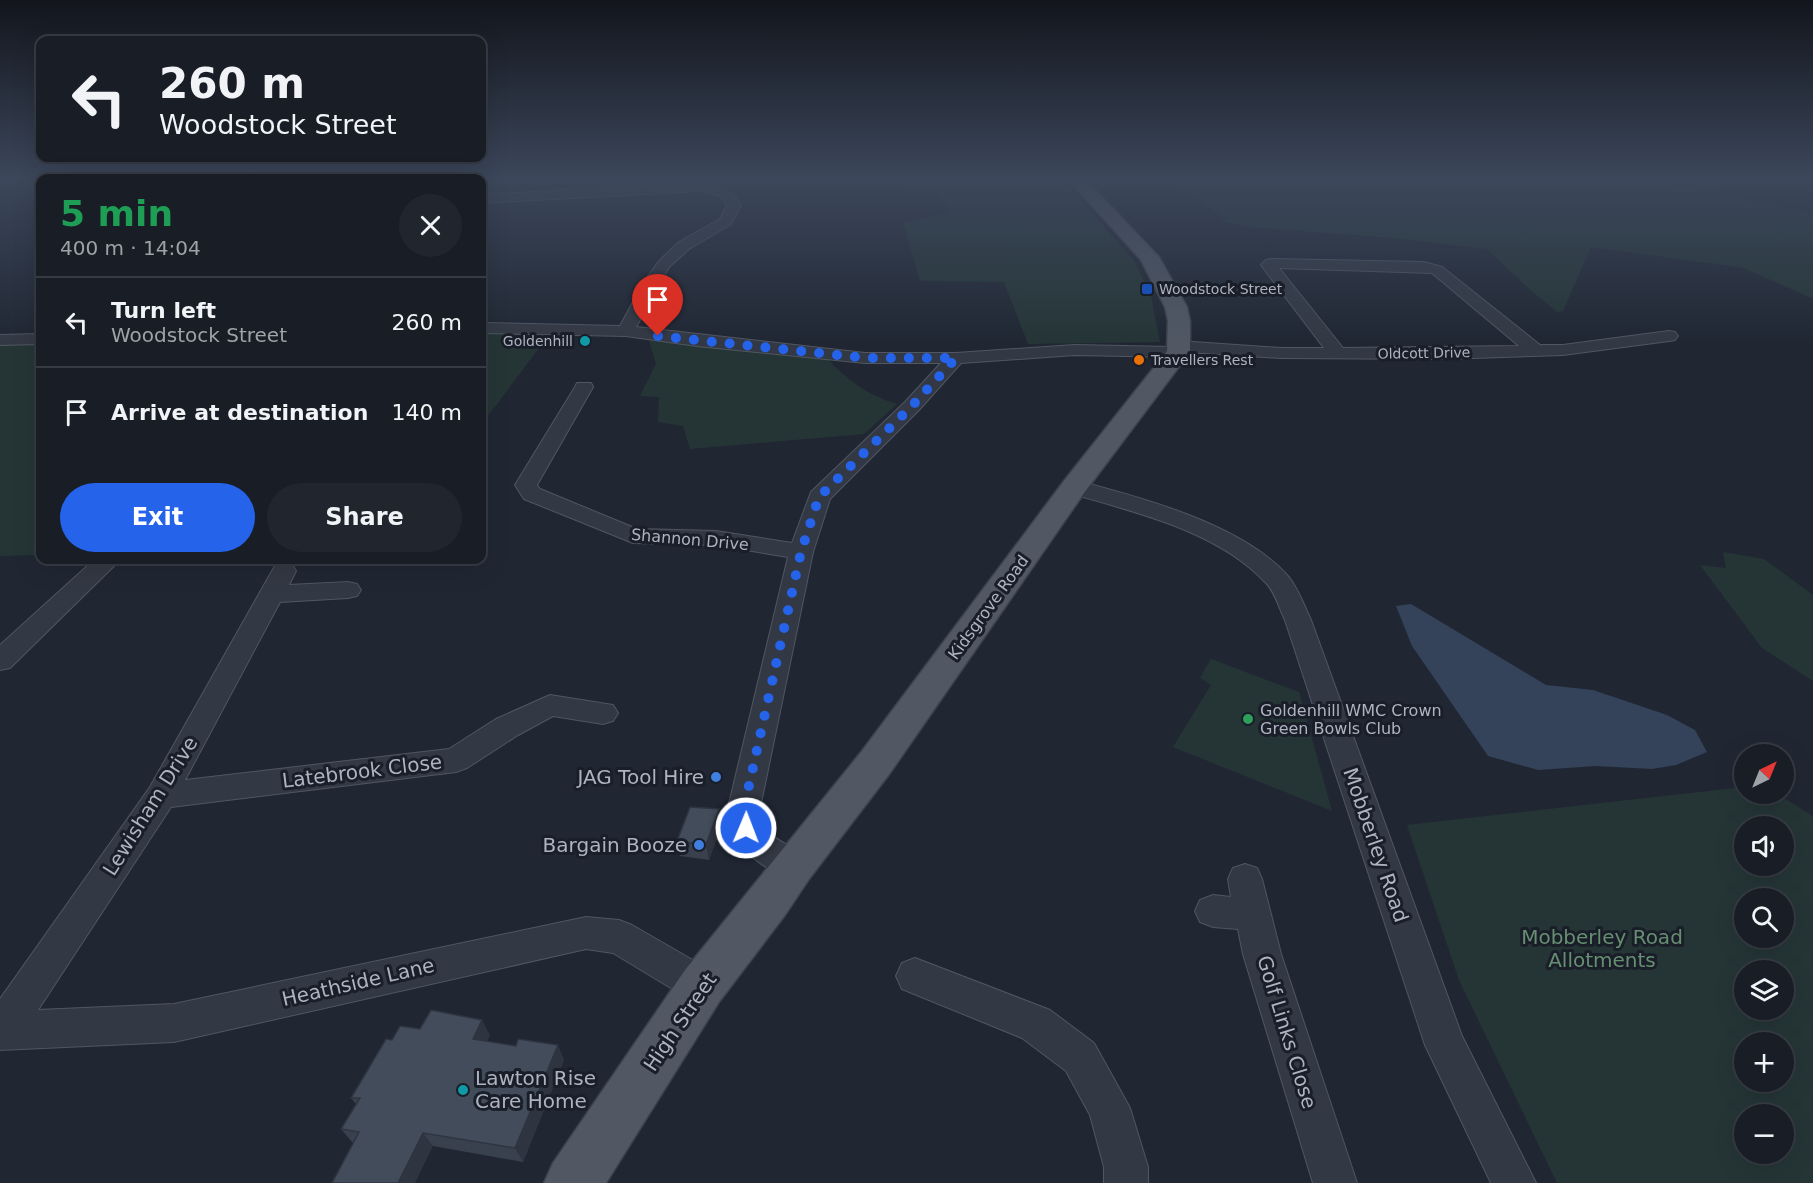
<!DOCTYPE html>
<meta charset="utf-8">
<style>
body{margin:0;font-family:"DejaVu Sans",sans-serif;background:#21262e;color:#f1f3f6;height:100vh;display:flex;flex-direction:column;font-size:22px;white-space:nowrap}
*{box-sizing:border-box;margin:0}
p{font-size:20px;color:#9fa2a7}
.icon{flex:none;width:33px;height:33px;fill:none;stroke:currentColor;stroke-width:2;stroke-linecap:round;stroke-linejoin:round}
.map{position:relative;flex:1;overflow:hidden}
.drawer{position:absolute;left:36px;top:174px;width:450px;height:390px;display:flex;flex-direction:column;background:#181d26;border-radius:12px;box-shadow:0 6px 24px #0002,0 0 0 2px #363b43}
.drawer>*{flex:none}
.hud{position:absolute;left:36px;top:36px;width:450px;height:126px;border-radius:12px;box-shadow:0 6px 24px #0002,0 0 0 2px #363b43;background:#181d26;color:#f1f3f6;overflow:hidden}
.needle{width:39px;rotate:43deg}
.buttons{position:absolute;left:1734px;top:744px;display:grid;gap:12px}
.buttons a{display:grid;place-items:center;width:60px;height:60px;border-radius:50%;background:#181d26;box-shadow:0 6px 24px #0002,0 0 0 2px #363b43;font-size:30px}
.pin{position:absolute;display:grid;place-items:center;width:51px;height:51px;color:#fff;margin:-62px -26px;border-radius:50% 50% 50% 0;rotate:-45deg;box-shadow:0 0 6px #0007}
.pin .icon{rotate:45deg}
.me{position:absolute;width:66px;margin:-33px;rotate:1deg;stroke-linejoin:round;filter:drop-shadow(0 0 4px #0008)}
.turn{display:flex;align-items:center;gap:21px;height:126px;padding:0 24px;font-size:27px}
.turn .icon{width:78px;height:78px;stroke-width:2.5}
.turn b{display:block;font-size:42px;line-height:51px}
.round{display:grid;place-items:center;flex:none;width:63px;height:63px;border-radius:32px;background:#21262e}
.summary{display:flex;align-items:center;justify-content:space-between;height:102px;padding:0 24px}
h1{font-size:36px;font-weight:700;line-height:45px;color:#1e9e55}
.cta{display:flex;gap:12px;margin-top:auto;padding:12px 24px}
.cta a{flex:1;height:69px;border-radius:36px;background:#2563eb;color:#fff;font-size:24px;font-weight:700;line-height:69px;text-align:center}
.cta a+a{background:#21262e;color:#f1f3f6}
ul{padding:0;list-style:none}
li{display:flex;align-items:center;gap:18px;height:90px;padding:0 24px;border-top:2px solid #363b43}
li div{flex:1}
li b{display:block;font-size:22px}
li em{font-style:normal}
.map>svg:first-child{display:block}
.green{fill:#253536;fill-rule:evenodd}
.water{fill:#34425a}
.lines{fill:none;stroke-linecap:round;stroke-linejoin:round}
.street-casing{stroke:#505662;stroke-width:2}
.primary-casing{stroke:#3c424d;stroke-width:3}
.street{fill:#333944;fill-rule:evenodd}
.primary{fill:#515864;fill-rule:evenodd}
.wall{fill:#3a414e}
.shaded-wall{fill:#2f3540}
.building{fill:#434c5b;stroke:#2f3540;stroke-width:1.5}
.route{stroke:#2563eb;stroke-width:10;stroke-dasharray:0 18}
.transit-dot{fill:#1a4fb4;stroke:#191e28;stroke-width:2}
.culture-dot{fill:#0f9aa8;stroke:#191e28;stroke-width:2}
.food-dot{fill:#e8710a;stroke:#191e28;stroke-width:2}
.leisure-dot{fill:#2e9e5b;stroke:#191e28;stroke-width:2}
.shop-dot{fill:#3f7fe0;stroke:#191e28;stroke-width:2}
.labels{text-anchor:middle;stroke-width:6;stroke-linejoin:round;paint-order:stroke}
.far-poi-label{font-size:14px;fill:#adb3c1;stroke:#191e28;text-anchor:start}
.far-street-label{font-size:14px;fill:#adb3c1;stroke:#191e28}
.street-label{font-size:16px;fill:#adb3c1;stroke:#191e28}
.poi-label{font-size:16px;fill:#adb3c1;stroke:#191e28;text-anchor:start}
.near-street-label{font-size:20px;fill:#adb3c1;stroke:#191e28}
.near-poi-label{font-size:20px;fill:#adb3c1;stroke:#191e28;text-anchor:end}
.near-park-label{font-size:20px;fill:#668f72;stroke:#191e28}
</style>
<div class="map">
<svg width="1813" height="1183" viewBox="0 0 1813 1183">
<rect width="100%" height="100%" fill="#202733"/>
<path class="green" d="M899 177H1055L1068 187 1134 260 1151 296 1160 342 1028 344 1004 282 920 281 903 222 951 212 936 193H908Z
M1089 177H1633L1813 213V299L1744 268 1591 247 1563 311 1557 312 1528 288 1487 249 1392 238 1249 227 1220 221 1226 219 1173 185 1146 187 1141 184 1098 186Z
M551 332 482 424V344L488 333Z
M649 340 827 358C846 380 869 396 897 404L864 434 690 449 683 426 658 422 659 397 640 396 656 364Z
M0 342H40V555L0 556Z
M1723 552 1764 559 1813 595V681L1762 648 1700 565 1726 568Z
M1211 659 1299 692 1332 811 1173 747 1211 685 1200 678Z
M1744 787V794H1777L1813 816V1183H1557L1459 980 1407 825ZM1744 826H1784V866H1744ZM1744 898H1784V938H1744ZM1744 970H1784V1010H1744ZM1784 1042V1082H1744V1042ZM1784 1114V1154H1744V1114Z"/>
<path class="water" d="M1411 604 1546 685 1593 690 1667 715 1695 730 1707 752 1676 765 1652 769 1596 766 1538 770 1488 756 1412 646 1396 606Z"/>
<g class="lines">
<g class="street-casing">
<path id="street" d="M283 177H296V178H284Z
M486 177 482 181V178H471Z
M1683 177H1736C1723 190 1697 187 1683 177Z
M1802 177H1813V182L1804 180Z
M677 183C701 183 727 182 741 205L731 224 689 249 669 267 636 327 865 353H956L1075 345 1171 347 1173 342 1179 341 1281 348H1324L1261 265 1266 260 1271 259 1424 262 1442 267 1540 345H1563L1669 331 1675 332 1678 336 1675 340 1669 341 1563 355 1442 359 1281 358 1187 352 1184 356 1178 357 1075 355 961 363 919 410 830 499 813 552 760 808C768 852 796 837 810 866L805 876C791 881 784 878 771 870 745 855 732 838 728 808L788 557 716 545 633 543 524 499 515 485 575 387 577 383H591L593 387 537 485 540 489 637 529 716 531 792 543 811 492 905 402 941 363H865L697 346 626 336 482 333V323L620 326 644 282 659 261 679 242 720 219 727 205 720 196 701 191 482 203V195ZM1279 268 1432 273 1519 346 1343 348Z
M40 334V344L0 345V335Z
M1074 480C1140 497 1241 524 1287 575 1298 587 1304 606 1311 620L1462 1036 1536 1183H1491L1425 1045 1285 620C1279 608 1275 592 1266 583 1217 530 1133 512 1066 492L1063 487 1066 482Z
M94 560 119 561 10 668 0 670V645Z
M284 563 293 566 296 571 289 585 348 582 357 584 361 590 357 596 348 598 280 602 185 780 449 749 496 719 550 695 613 705 618 713 613 721 603 724 553 716 518 735 467 768 456 772 171 807 38 1010 174 1004 586 917 619 920 632 925 715 973 721 986 715 999 702 1004 689 999 613 953 586 949 174 1042 0 1050V999L150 787 272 571 275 566Z
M1245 864 1257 868 1262 879 1281 954 1357 1183H1313L1243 954 1238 929 1213 927 1200 922 1195 911 1200 900 1213 895 1231 897 1228 879 1233 868Z
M915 958 1050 1010 1094 1043 1130 1108 1148 1167V1183H1104V1167L1090 1115 1066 1071 1022 1038 902 989 896 976 902 963Z"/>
</g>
<g class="primary-casing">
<path id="primary" d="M1066 177H1083L1159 257 1187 307 1190 321V352L1084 493 890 773 809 879 785 915 719 1002 606 1183H544L553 1163 685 970 862 751 1064 481 1167 351 1168 321 1165 307 1141 260Z"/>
</g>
<use href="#street" class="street"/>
<use href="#primary" class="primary"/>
</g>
<path class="wall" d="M722 824 709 860 680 856 677 841Z
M420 1029 490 1035 487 1041 564 1060 523 1162 433 1146 354 1142H352L341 1129 356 1104 351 1098 392 1040Z"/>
<path class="shaded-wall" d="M719 809 722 824 709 860 706 845Z
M482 1020 490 1035 481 1053 473 1039Z
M558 1045 564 1060 523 1162 515 1148Z
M423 1133 433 1146 415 1183H398Z"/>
<path class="building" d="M690 807 719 809 706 845 677 841Z
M431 1010 482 1020 473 1039 516 1046 518 1039 558 1045 515 1148 423 1133 398 1183H332L359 1132 341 1129 360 1098H351L386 1039 392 1040 400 1026 420 1029Z"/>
<linearGradient id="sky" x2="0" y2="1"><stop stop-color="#12151c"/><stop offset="0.52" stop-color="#3c475b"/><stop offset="1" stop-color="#3c475b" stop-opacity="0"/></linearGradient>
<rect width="1813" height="343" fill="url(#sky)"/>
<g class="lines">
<path class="route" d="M658 336 866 358H956L912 406 819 497 801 552 744 808 746 828"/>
</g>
<rect class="transit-dot" x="1141" y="283" width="12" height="12" rx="3"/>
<g class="culture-dot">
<circle cx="585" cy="341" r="6"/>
<circle cx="463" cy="1090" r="6"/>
</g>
<circle class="food-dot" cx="1139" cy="360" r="6"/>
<circle class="leisure-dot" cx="1248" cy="719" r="6"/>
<g class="shop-dot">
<circle cx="716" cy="777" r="6"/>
<circle cx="699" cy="845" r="6"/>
</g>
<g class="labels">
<g class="far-poi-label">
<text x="1159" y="294">Woodstock Street</text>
<text x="573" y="346" text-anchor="end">Goldenhill</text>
<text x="1151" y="365">Travellers Rest</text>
</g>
<g class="far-street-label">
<text transform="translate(1424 353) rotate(-1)" y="5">Oldcott Drive</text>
</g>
<g class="street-label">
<text transform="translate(690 539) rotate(5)" y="6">Shannon Drive</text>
<text transform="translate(988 607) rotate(-54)" y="6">Kidsgrove Road</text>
</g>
<g class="poi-label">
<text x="1260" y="716">Goldenhill WMC Crown<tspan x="1260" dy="18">Green Bowls Club</tspan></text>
</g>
<g class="near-street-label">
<text transform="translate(362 771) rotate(-7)" y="7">Latebrook Close</text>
<text transform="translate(150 806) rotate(-58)" y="7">Lewisham Drive</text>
<text transform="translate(1376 845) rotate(71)" y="7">Mobberley Road</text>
<text transform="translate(358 982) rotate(-13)" y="7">Heathside Lane</text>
<text transform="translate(680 1022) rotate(-56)" y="7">High Street</text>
<text transform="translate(1287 1032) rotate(73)" y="7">Golf Links Close</text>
</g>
<g class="near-poi-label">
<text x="704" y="784">JAG Tool Hire</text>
<text x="687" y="852">Bargain Booze</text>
<text x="475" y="1085" text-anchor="start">Lawton Rise<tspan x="475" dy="23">Care Home</tspan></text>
</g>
<g class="near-park-label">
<text x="1602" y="944">Mobberley Road<tspan x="1602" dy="23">Allotments</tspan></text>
</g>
</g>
</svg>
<div class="buttons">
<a><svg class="needle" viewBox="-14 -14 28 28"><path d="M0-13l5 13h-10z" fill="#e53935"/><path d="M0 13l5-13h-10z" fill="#9fa2a7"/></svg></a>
<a><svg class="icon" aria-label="sound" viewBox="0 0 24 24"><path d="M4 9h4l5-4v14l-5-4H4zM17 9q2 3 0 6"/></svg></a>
<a><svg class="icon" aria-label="search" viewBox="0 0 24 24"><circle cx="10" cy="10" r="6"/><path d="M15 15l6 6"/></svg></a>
<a><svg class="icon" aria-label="layers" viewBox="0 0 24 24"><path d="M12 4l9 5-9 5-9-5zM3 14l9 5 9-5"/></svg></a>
<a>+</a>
<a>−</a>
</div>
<div class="pin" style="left:658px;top:336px;background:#d93025"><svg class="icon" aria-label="arrive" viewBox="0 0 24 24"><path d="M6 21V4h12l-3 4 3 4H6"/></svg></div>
<svg class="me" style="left:746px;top:828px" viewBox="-20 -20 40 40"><circle r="17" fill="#2563eb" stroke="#fff" stroke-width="3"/><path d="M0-11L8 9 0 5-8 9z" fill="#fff"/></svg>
<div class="hud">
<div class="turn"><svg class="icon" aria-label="left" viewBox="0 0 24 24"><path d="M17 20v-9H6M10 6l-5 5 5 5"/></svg><div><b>260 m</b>Woodstock Street</div></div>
</div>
<section class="drawer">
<div class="summary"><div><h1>5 min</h1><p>400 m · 14:04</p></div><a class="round"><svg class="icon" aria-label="close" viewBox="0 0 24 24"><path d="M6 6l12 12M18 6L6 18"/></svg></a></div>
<ul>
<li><svg class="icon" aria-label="left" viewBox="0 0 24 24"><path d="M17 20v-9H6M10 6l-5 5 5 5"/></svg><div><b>Turn left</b><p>Woodstock Street</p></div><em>260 m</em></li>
<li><svg class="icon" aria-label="arrive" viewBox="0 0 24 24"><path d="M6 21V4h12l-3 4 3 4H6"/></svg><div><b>Arrive at destination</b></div><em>140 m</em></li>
</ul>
<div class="cta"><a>Exit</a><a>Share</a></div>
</section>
</div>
